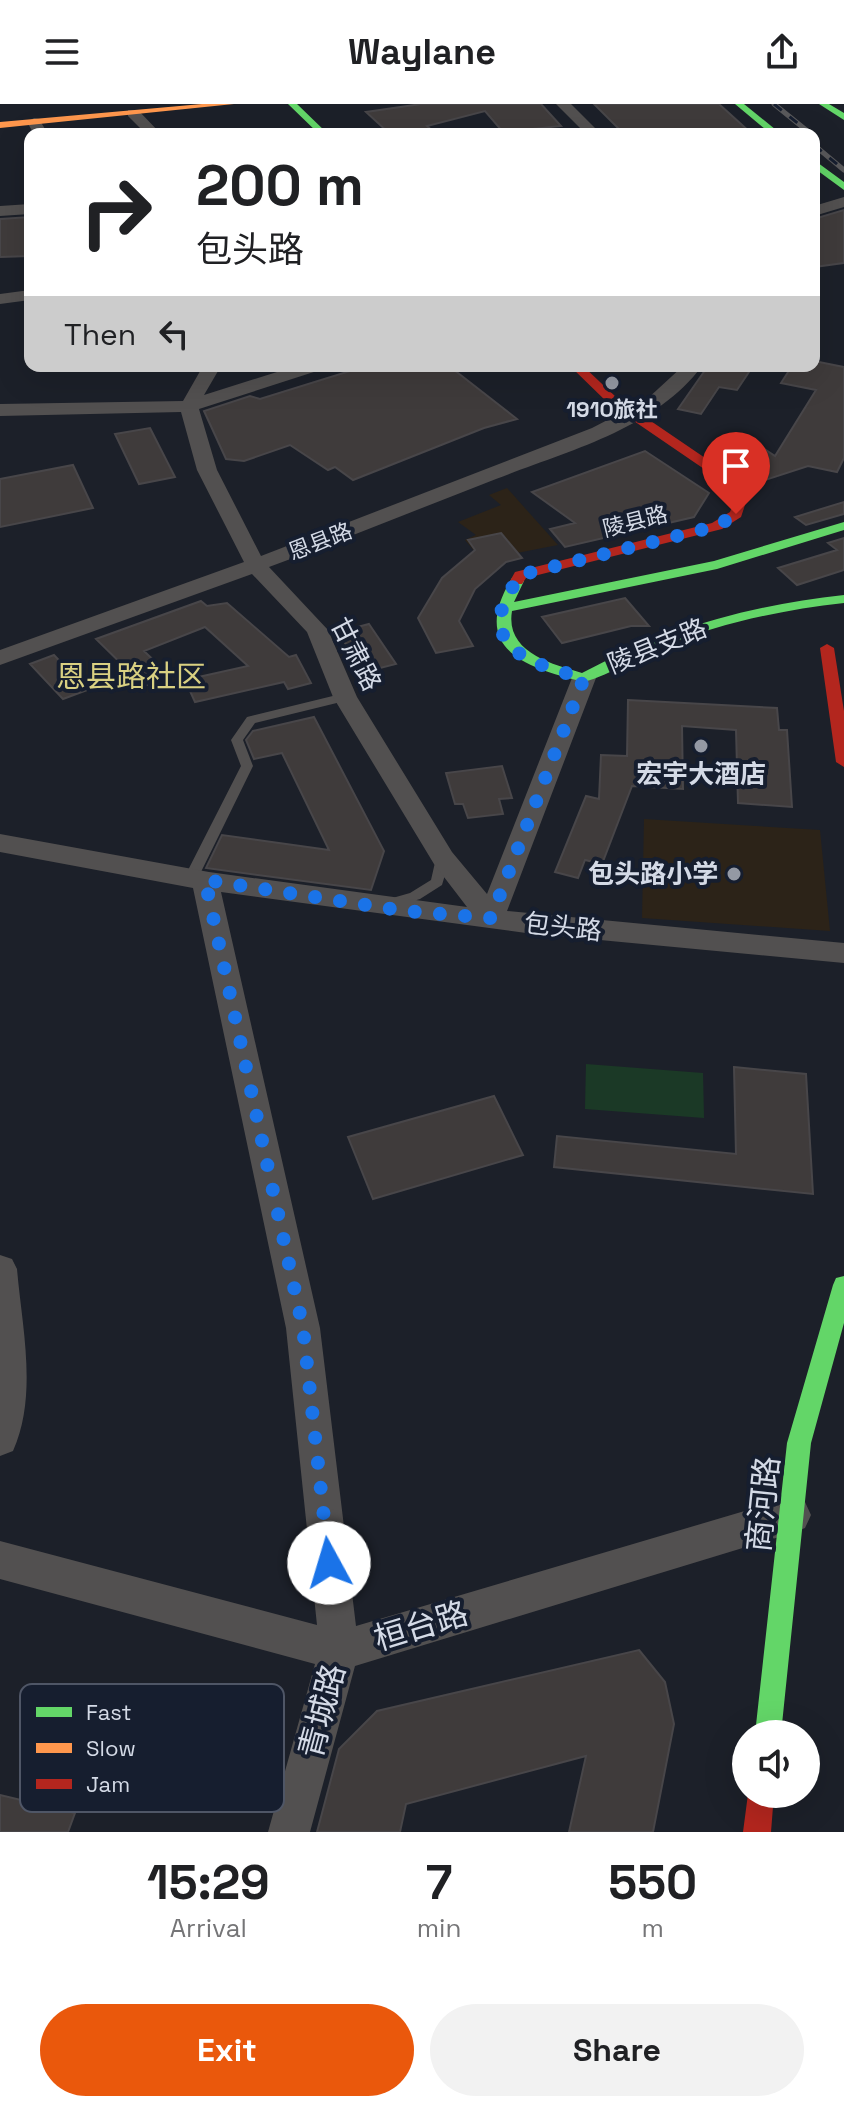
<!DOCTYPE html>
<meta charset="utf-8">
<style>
body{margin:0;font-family:"Space Grotesk","Noto Sans SC",sans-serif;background:#f2f2f2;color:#202124;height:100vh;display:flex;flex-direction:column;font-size:30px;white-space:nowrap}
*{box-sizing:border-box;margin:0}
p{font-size:26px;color:#757577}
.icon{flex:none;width:44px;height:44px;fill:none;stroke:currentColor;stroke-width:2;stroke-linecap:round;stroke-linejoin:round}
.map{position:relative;height:1728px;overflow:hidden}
.side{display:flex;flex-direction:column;background:#fff;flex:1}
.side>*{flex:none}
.guide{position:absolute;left:24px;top:24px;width:796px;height:244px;border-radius:16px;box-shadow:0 8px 32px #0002;background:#fff;color:#202124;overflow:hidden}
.fabs{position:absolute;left:732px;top:1616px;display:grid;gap:16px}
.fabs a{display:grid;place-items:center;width:88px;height:88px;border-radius:50%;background:#fff;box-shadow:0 8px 32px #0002;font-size:40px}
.pin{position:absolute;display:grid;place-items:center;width:68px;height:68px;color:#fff;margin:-82px -34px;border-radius:50% 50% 50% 0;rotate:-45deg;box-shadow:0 0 8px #0007}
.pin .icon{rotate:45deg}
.me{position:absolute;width:88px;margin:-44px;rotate:354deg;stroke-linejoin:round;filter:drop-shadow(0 0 6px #0008)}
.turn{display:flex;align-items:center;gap:28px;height:168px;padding:0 40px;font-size:36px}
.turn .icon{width:104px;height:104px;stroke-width:2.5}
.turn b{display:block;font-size:56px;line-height:68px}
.then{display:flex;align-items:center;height:76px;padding:0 40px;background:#0003;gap:16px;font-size:30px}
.eta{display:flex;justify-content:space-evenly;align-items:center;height:136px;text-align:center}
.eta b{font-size:48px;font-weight:600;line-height:56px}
.primary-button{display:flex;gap:16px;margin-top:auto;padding:16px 40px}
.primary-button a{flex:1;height:92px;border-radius:48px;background:#ea580c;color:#fff;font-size:32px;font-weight:600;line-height:92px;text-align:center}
.primary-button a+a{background:#f2f2f2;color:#202124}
header{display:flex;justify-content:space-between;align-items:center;height:104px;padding:0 40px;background:#fff;font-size:36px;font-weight:600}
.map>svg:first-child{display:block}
.education{fill:#2c2318}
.green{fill:#1b3926}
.building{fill:#3f3b3b;stroke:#484649;stroke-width:2}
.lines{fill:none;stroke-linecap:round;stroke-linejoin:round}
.lane{fill:#525050;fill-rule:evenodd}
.street{fill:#525050;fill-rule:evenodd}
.fast{fill:#63d668;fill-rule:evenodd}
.slow{fill:#ff974d;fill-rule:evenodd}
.jam{fill:#b3261e;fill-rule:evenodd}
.rail-casing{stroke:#59595b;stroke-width:5}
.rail{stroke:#161e2f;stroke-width:3;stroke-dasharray:10;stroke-linecap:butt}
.route{stroke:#1a73e8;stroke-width:14;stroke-dasharray:0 25.2}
.poi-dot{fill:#9499a4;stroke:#161e2f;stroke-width:3}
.labels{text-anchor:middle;stroke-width:8;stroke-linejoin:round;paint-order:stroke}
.far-poi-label{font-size:22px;font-weight:bold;fill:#d4dae6;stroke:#161e2f}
.far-street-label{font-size:22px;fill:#d4dae6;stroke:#161e2f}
.street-label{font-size:26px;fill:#d4dae6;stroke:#161e2f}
.poi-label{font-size:26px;font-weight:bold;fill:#d4dae6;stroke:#161e2f}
.quarter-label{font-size:30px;fill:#d9d082;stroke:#161e2f}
.near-street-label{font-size:32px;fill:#d4dae6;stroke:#161e2f}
.key{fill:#161e2f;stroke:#4f5666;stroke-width:2}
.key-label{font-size:22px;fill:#d4dae6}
</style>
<header><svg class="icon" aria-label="menu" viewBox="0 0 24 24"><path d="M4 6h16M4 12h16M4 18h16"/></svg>Waylane<svg class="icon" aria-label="share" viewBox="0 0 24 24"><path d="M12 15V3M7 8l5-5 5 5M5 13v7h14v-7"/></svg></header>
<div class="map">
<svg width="844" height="1728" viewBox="0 0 844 1728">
<rect width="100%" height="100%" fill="#1c2029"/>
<path class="education" d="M507 384 558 441 482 456 465 436 476 431 458 418 501 401 489 391Z
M644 715 820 726 830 827 642 814Z"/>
<path class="green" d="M586 960 703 969 704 1014 585 1005Z"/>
<path class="building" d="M421 0H541L561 22 503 28 485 7 427 22 436 30H390L366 8Z
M594 0H719L752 30H624Z
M844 106V159L814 163V115Z
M30 113V152L0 153V115Z
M814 257 844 263V354L837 368 808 362 759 378 762 374 724 348 754 338 775 352 816 286 781 279 792 262H814Z
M366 262H449L517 315 484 324 353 376 335 363 328 366 290 341 244 357 226 355 204 307 250 292 260 295Z
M708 262H753L737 286 719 283 701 310 678 305Z
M150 324 175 373 139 380 115 330Z
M645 347 709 389 694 413 565 443 550 425 575 419 532 388Z
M73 361 93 404 0 423V375Z
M844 398V410L806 421 795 413Z
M501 429 522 454 506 458 475 485 459 517 473 542 436 549 418 514 442 474 475 446 468 436Z
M844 434V466L797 481 778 464 837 446 828 439Z
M625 494 649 522H631L562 539 542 513Z
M201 497 207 502 227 499 289 553 296 551 311 579 288 585 284 578 195 598 185 576 248 562 205 523 144 547 169 571 144 582 96 535Z
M369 520 396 560 364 568 338 528Z
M54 551 87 586 63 595 30 560Z
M628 596 777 604 779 626H787L792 703 738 699 736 626 682 622 683 685 632 682 602 760 585 756 578 774 555 768 586 692 599 695 601 651 627 652Z
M314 613 384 747 371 786 206 764 222 731 329 746 282 649 254 655 246 636 253 627Z
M502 662 512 694 499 695 503 710 468 714 463 700H455L446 669Z
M734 963 806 970 813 1090 554 1063 557 1032 736 1050Z
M494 992 523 1051 373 1095 348 1033Z
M639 1546 665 1578 674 1620 653 1728H569L586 1652 406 1700 400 1728H317L339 1645 377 1607Z
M0 1691 75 1709 68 1728H0Z"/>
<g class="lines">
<path class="lane" d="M345 589 351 593 349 596 255 619 243 636 253 662 198 774 196 777H186L184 774 241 662 231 636 247 613Z
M443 750 450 754 442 781 420 795 387 805 382 803 380 800 382 797 410 789 431 776 436 754Z"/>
<path class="street" d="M556 0H571L601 30H586Z
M128 6H138L161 30H146L128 12Z
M34 14 39 15 48 30H34L27 18Z
M844 93V103L814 112V102Z
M30 100V110L0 112V102Z
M30 186V196L0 200V190Z
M203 262H221L204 291 296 262H323L320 266 199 305 217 366 261 452 592 324 646 296 683 262H702C654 326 567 347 496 375 421 404 345 435 269 463L328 526 357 593 452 748 487 790 572 574 576 569H592L596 574 507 807 844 839V859L526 829 221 788 320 1224 356 1522 792 1393 805 1398 811 1411 805 1424 792 1429 355 1562 310 1728H268L315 1560 0 1475V1437L317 1521 286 1224 193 784 0 748V730L209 768 467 803 434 760 333 593 307 528 252 470 0 561V546L244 458 197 366 181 308 0 312V300L183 297Z
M0 1151 12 1155 17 1165C22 1224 38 1291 13 1347L0 1352Z"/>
<path class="fast" d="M288 0H297L328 30H319Z
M735 0H744L781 30H771Z
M819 0H829L844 9V16Z
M814 56 844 78V86L814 64Z
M844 418V426L717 465 512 507C505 548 551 560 582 569 665 525 751 501 844 491V499C781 506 722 519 663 542 637 552 611 571 584 578 521 563 470 543 512 474L517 473 524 477 514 498 714 457Z
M844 1172V1219L811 1339 781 1630H755L787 1339 833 1181 836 1174Z"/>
<path class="slow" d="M202 0H234L0 24V18Z"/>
<path class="jam" d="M570 262H583L617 294 739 377 747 395 741 413 722 425 526 474 522 480H512L510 477 515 468 712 419 730 408 735 395 729 382 609 300Z
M827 540 834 544 844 607V663L836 658 820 544Z
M748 1690H774L771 1728H743Z"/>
<g class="rail-casing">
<path id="rail" d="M774 0 811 30
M814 41 844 66"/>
</g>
<use href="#rail" class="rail"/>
</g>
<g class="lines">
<path class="route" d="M329 1459 303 1224 205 776 405 807 491 814 584 574C552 565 489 552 502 505 506 493 514 481 520 471L717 422 736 410"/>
</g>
<g class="poi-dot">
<circle cx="612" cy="279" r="8"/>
<circle cx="701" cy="642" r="8"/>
<circle cx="734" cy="770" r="8"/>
</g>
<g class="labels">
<g class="far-poi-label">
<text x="612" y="313">1910旅社</text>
</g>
<g class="far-street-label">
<text transform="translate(635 417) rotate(-14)" y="8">陵县路</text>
<text transform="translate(320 437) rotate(-21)" y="8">恩县路</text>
</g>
<g class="street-label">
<text transform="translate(657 542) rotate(-22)" y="9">陵县支路</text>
<text transform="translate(356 550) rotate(63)" y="9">甘肃路</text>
<text transform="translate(563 823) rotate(6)" y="9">包头路</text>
</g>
<g class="poi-label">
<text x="701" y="679">宏宇大酒店</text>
<text x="718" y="779" text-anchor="end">包头路小学</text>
</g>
<g class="quarter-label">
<text x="131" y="583">恩县路社区</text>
</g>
<g class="near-street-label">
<text transform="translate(763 1400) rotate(-84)" y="11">商河路</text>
<text transform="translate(421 1522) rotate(-17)" y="11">桓台路</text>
<text transform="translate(322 1607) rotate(-75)" y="11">青城路</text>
</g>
</g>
<rect x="20" y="1580" width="264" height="128" rx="12" class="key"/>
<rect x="36" y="1603" width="36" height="10" fill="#63d668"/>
<rect x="36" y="1639" width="36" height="10" fill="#ff974d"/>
<rect x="36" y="1675" width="36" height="10" fill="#b3261e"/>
<g class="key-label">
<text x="86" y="1616">Fast</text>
<text x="86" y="1652">Slow</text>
<text x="86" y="1688">Jam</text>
</g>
</svg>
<div class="fabs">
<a><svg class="icon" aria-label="sound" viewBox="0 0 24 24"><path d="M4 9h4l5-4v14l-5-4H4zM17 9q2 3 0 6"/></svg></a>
</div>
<div class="pin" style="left:736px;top:410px;background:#d93025"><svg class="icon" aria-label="arrive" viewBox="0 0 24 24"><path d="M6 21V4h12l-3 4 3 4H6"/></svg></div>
<svg class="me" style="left:329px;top:1459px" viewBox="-20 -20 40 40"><circle r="19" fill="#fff"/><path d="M0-13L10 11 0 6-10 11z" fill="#1a73e8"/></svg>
<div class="guide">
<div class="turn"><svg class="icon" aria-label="right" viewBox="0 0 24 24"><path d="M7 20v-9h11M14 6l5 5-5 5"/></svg><div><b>200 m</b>包头路</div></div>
<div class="then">Then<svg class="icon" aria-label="left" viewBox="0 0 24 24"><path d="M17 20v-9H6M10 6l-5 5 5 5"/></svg></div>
</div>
</div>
<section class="side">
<div class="eta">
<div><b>15:29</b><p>Arrival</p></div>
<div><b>7</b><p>min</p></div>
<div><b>550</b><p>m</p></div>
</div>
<div class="primary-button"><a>Exit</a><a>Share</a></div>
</section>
